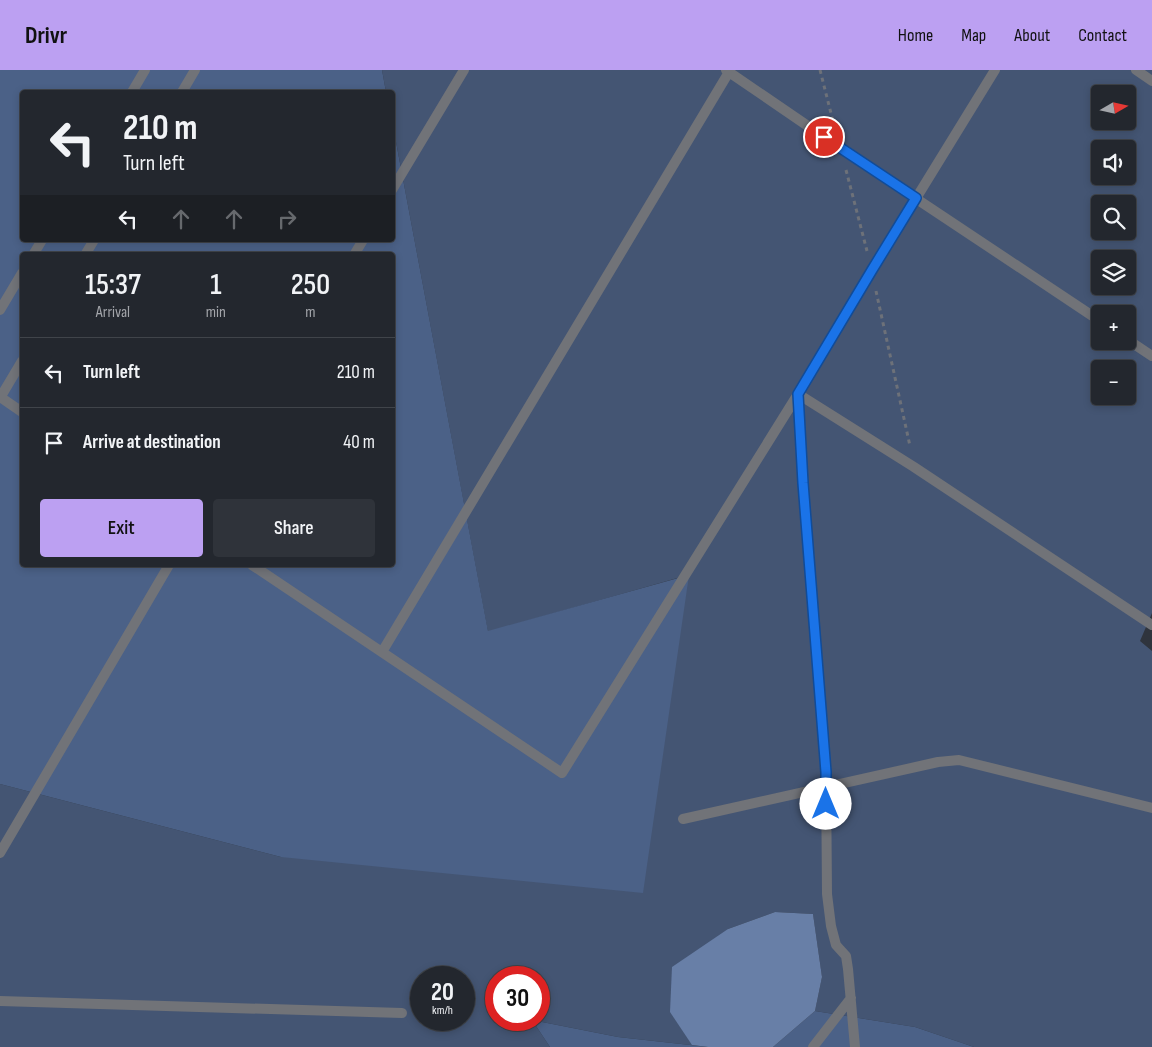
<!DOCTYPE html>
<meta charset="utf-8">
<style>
body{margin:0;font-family:"Sofia Sans Condensed",sans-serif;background:#2f333a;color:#f1f3f6;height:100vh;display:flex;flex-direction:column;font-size:19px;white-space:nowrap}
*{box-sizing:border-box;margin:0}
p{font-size:16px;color:#a3a5aa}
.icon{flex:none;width:28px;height:28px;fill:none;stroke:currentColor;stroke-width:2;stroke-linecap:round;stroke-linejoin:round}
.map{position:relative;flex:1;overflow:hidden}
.drawer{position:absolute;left:20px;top:182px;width:375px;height:315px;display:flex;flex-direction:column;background:#23272e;border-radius:5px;box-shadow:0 2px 8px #0003,0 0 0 1px #40444a}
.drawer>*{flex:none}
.hud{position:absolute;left:20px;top:20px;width:375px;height:152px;border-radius:5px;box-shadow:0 2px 8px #0003,0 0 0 1px #40444a;background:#23272e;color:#f1f3f6;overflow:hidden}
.needle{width:32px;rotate:81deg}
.controls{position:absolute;left:1091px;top:15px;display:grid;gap:10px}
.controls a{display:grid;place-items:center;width:45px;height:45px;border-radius:5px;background:#23272e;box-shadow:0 2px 8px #0003,0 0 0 1px #40444a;font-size:25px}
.speed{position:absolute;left:410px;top:896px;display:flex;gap:10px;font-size:25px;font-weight:700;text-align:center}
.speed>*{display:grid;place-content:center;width:65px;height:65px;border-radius:50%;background:#23272e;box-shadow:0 2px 8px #0003,0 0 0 1px #40444a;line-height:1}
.speed small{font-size:12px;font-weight:400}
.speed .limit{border:8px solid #d22;background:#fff;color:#111}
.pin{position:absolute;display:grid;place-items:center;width:42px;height:42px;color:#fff;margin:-21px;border:2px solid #fff;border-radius:50%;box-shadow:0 1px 5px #0007}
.me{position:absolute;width:55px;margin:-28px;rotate:0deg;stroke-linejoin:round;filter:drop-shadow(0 0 4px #0008)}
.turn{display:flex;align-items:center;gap:18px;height:105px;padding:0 20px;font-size:22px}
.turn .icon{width:65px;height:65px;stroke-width:2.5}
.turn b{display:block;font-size:35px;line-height:42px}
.lanes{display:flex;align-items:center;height:48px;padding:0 20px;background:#0003;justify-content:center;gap:25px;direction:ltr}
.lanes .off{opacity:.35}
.eta{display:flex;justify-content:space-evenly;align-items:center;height:85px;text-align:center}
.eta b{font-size:30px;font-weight:600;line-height:35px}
.button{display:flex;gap:10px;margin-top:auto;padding:10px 20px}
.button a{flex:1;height:58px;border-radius:5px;background:#bca0f2;color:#111;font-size:20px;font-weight:600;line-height:58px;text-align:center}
.button a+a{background:#2f333a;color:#f1f3f6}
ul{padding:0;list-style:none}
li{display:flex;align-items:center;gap:15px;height:70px;padding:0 20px;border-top:1px solid #40444a}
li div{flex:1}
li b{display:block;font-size:19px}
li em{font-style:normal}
header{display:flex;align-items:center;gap:30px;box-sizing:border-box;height:70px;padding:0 25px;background:#bca0f2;color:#111}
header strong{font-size:24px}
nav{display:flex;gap:28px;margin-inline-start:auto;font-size:18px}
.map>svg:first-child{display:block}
.green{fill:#445573;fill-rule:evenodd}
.forest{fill:#4b6187;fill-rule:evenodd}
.water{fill:#687fa7}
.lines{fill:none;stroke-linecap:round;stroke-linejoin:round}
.path{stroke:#6d7179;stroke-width:3;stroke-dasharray:4 4;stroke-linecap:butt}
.street{stroke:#717378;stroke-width:10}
.route-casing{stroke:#114b97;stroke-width:12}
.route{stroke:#1a73e8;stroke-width:9}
</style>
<header>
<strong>Drivr</strong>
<nav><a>Home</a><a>Map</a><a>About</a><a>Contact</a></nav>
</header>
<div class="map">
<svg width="1152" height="977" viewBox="0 0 1152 977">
<rect width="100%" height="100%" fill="#2f343d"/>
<path class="green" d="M382 0H1152V543L1140 571 1152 581V977H974L915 957 815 941 822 907 813 844 775 842 728 859 692 975 708 977 618 967 532 950 550 977H0V714L281 787 688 505 488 562 393 56 392 22H386ZM1100 24H1128V51H1100ZM1100 79H1128V106H1100ZM1100 134H1128V161H1100ZM1100 189H1128V216H1100ZM1100 244H1128V271H1100ZM1100 299H1128V326H1100ZM421 908H464V950H421ZM496 908H539V950H496Z"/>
<path class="forest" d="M0 0H382L386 22H22V170H392L393 56 488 561 689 505 643 823 281 787 0 714ZM22 185H392V495H22Z
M815 941 915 957 974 977H773Z
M532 950 618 967 708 977H550Z"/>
<path class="water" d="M775 842 813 844 822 907 815 941 773 977H708L692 975 670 942 672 897 728 859Z"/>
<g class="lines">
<path class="path" d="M820 0 834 55
M846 100 867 181
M876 221 910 376"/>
<path class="street" d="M726 0 840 78 1100 251
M1136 0 1152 11
M132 22 145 0
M182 22 195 0
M392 120 464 0
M33 185 42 170
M85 185 94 170
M354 185 363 170
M0 240 22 203
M1128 270 1152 286
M798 324 803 413 826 702 827 824 831 856 836 875 846 886 848 899 855 977
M798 324 914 397 1152 555
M0 327 22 342
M0 328 22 291
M252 495 562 703 798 324 872 200 995 0
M382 582 729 2
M683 749 938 692 959 690 1152 738
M0 783 169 495
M0 931 402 943
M813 977 851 928"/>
</g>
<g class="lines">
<g class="route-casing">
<path id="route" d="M824 67 916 128 872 200 798 324 803 413 826 702V734"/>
</g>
<use href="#route" class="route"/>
</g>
</svg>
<div class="controls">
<a><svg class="needle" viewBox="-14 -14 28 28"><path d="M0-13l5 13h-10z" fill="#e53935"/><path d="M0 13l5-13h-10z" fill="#a3a5aa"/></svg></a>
<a><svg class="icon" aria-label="sound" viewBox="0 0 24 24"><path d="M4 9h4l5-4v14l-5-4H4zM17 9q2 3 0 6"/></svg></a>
<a><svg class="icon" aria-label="search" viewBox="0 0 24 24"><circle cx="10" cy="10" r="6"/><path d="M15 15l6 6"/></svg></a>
<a><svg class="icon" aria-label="layers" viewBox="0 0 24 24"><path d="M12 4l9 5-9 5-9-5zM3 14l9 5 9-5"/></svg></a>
<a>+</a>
<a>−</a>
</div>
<div class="speed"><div>20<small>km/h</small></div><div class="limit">30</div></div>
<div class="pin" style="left:824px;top:67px;background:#d93025"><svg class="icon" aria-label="arrive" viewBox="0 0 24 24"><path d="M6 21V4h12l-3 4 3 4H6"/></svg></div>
<svg class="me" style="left:826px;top:734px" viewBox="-20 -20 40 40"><circle r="19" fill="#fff"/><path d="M0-13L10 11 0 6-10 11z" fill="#1a73e8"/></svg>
<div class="hud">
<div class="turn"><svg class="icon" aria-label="left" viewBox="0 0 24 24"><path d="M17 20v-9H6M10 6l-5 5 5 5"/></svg><div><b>210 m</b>Turn left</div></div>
<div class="lanes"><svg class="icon" aria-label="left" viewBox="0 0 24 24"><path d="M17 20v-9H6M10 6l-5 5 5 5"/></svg><svg class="icon off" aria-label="ahead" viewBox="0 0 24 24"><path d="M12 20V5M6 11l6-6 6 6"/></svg><svg class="icon off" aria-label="ahead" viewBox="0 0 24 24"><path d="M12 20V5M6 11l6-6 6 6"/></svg><svg class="icon off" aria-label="right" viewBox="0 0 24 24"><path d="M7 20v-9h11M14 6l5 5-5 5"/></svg></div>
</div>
<section class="drawer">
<div class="eta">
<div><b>15:37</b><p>Arrival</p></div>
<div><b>1</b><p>min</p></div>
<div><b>250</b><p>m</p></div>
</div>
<ul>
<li><svg class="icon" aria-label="left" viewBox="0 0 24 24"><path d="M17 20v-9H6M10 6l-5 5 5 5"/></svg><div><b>Turn left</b></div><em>210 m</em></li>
<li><svg class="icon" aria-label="arrive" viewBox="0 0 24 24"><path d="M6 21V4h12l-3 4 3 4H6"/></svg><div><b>Arrive at destination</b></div><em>40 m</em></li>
</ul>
<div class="button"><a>Exit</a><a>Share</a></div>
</section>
</div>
